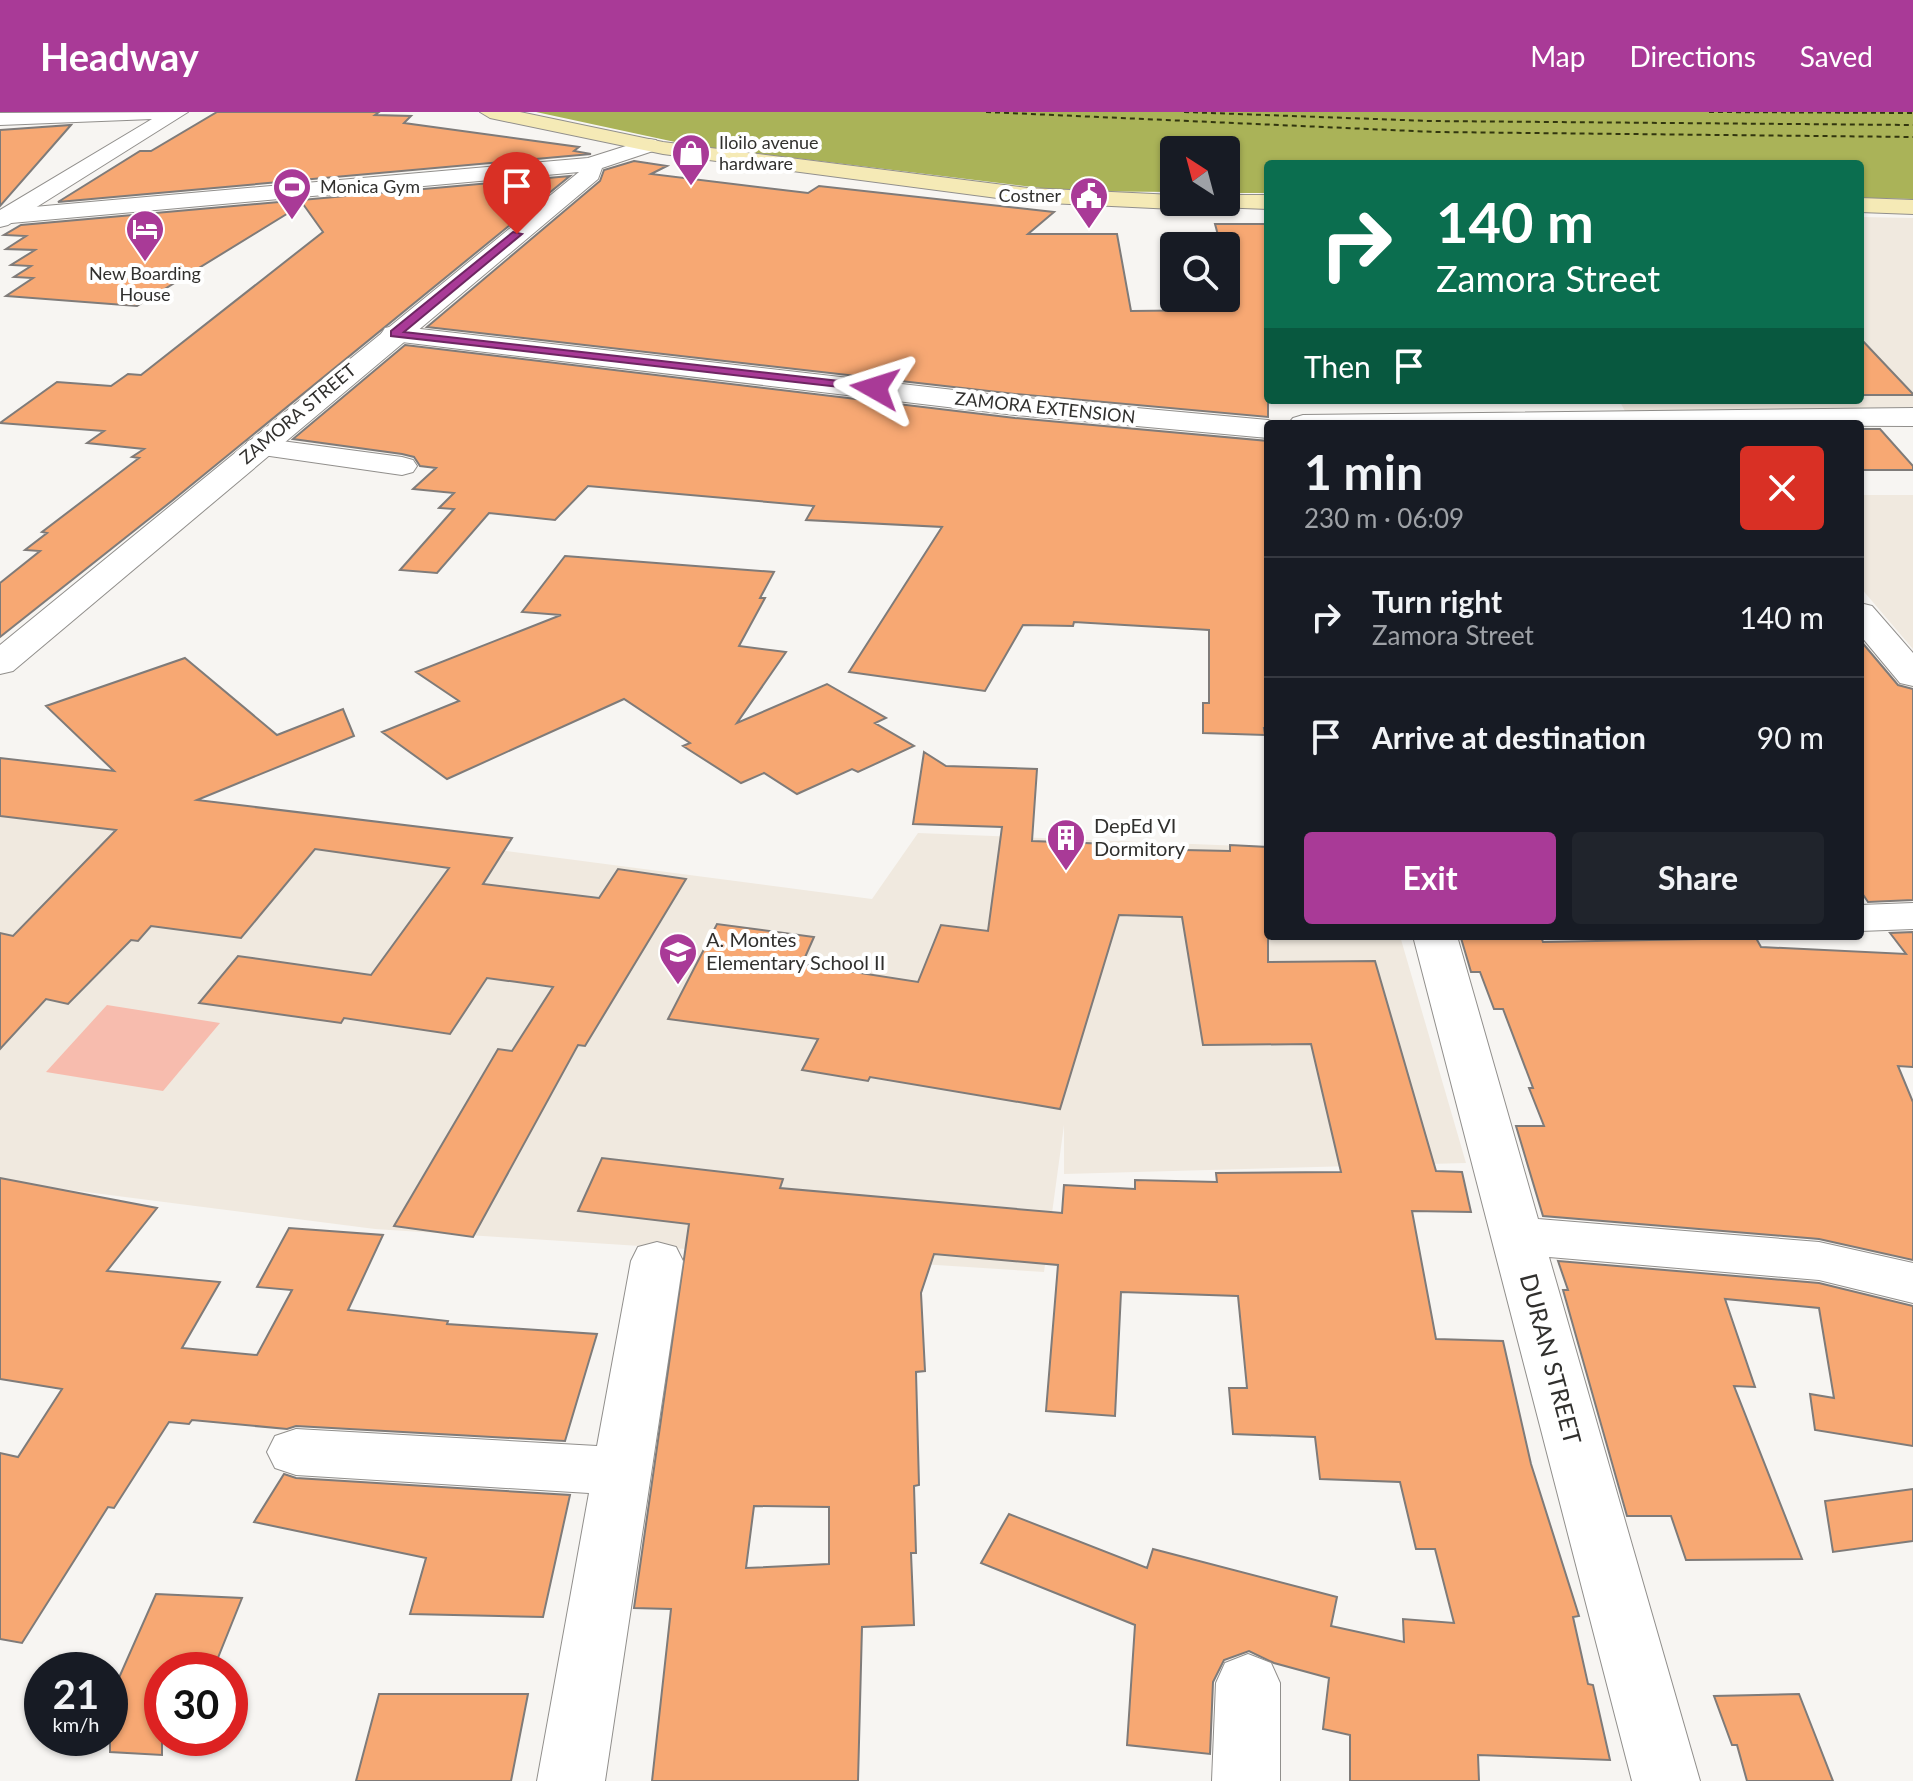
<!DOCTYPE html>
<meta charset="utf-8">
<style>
body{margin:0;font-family:Lato,sans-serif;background:#20242c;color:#f1f3f6;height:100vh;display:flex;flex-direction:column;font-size:30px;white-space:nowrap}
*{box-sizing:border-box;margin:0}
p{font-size:26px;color:#9ea1a6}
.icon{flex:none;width:44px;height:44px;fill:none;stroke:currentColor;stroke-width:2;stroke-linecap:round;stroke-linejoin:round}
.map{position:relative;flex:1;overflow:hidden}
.sheet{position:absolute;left:1264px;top:308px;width:600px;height:520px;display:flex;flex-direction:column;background:#171b24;border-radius:8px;box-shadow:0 2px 6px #0004}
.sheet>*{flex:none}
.banner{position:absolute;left:1264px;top:48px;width:600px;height:244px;border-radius:8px;box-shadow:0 2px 6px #0004;background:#0b6e4f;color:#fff;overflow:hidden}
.needle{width:52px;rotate:324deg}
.tools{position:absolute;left:1160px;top:24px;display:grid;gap:16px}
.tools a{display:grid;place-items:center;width:80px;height:80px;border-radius:8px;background:#171b24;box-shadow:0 2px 6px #0004;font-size:40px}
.speed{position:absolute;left:24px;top:1540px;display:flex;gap:16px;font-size:40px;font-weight:700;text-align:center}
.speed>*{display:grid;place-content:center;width:104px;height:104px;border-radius:50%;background:#171b24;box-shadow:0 2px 6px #0004;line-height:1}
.speed small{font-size:20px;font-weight:400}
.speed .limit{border:12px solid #d22;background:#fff;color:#111}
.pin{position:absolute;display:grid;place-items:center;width:68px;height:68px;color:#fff;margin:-82px -34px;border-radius:50% 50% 50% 0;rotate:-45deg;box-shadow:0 0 8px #0007}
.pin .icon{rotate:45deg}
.me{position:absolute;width:88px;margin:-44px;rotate:276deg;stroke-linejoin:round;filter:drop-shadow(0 0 6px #0008)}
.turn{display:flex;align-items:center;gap:28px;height:168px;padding:0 40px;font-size:36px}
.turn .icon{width:104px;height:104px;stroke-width:2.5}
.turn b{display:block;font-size:56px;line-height:68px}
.then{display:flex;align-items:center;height:76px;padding:0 40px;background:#0003;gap:16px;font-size:30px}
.round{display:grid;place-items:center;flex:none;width:84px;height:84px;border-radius:8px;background:#20242c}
.head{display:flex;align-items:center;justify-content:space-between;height:136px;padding:0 40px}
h1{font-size:48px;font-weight:700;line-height:60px}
.primary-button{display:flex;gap:16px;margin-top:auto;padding:16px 40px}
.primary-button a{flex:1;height:92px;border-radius:8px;background:#a93a97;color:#fff;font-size:32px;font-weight:700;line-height:92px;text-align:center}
.primary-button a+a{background:#20242c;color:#f1f3f6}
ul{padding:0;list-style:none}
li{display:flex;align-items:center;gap:24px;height:120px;padding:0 40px;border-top:2px solid #363941}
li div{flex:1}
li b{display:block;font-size:30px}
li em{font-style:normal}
header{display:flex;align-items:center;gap:48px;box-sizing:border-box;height:112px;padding:0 40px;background:#a93a97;color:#fff}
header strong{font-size:38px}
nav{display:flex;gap:44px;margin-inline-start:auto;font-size:28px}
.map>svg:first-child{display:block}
.built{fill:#f0e9df}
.green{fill:#f7bcae}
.water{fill:#aab358}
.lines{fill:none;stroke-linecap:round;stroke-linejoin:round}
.ferry{stroke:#32360f;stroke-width:2;stroke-dasharray:5 4;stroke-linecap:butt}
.building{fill:#f7a873;stroke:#7f7b79;stroke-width:2;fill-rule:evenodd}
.minor-casing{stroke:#918f8c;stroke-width:2}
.tertiary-casing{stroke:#918f8c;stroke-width:2}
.secondary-casing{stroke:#918f8c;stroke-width:2}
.minor{fill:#fff;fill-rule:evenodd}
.tertiary{fill:#fff;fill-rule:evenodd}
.secondary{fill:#f5eab6;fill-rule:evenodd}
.route{fill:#a93a97;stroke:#6e2662;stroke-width:2}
.labels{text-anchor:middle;stroke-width:8;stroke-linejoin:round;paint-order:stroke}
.far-poi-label{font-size:18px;fill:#31302e;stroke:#fff;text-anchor:start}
.far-street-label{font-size:18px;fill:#31302e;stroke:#fff}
.poi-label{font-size:20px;fill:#31302e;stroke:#fff;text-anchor:start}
.near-street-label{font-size:24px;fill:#31302e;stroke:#fff}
</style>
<header>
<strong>Headway</strong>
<nav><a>Map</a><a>Directions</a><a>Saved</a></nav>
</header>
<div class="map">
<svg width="1913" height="1669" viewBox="0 0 1913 1669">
<rect width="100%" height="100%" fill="#f7f5f2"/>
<path class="built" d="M1860 105 1913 106V298L1626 301 1619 288H1860Z
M1860 383H1913V537L1860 475Z
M17 675 872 787 918 721 1268 735V824H1400L1466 1051 1064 1062V1013L1044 1160 375 1117 0 1069V691Z"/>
<path class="green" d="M107 893 220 911 163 979 46 960Z"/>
<path class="water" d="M536 0H1913V87L1860 86V52H1268V81H1226V38H1174V80L1065 79 689 33Z"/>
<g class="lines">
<path class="ferry" d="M986 0 1436 20 1913 25
M1184 0 1429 9 1913 13
M1709 0 1913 1"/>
</g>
<path class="building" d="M217 0H379L375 3 411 4 404 11 579 35 574 39 591 42 58 90 140 39H151Z
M71 13 0 94V18Z
M634 49 667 54 651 62 808 81 819 74 1054 100 1028 122H1117L1131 199 1226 198V134H1221L1215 112H1268V305L1015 282 427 215 600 69 604 58Z
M570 64 173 388 0 525V471L40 439 25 438 47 421 42 420 139 346 132 345 144 337 87 331 104 319 0 311 57 270 111 274 128 262 141 263 323 120 303 92 137 194 6 184 33 166 14 165 31 154 11 153 35 138 6 137 26 124 4 123 21 113Z
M1860 226 1913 282V283H1860Z
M405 233 1015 306 1268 329V616H1264L1265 623 1203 621V591H1209V518L1074 510 1073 514 1023 513 985 579 849 560 942 415 806 408 814 394 588 374 555 408 489 401 437 461 400 458 454 397 439 396 454 381 413 377 436 356 420 354 414 345 402 342 293 327Z
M1860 317H1880L1913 354V358H1860Z
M565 444 774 460 760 486H765L739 534 786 540 737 611 827 572 886 606 875 611 914 634 858 660 852 657 797 682 764 661 741 671 683 634 690 631 624 587 447 667 382 620 459 589 416 560 561 503 522 500Z
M1860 528 1898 573 1913 577V788L1868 790 1860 778Z
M185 546 277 623 343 597 354 624 197 688 512 726 483 772 599 786 618 757 686 767 585 934 578 933 473 1125 394 1114 498 937 512 939 553 875 487 866 450 922 344 906 341 911 199 891 238 844 371 863 449 756 315 737 241 826 151 814 138 829 131 828 68 892 46 887 0 937V821L13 824 116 718 0 704V646L114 659 46 594Z
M924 640 946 654 1037 657 1032 729 1137 733V737L1230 739V733L1268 735V850L1375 849 1436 1059 1462 1060 1471 1100 1412 1099 1436 1227 1503 1229 1531 1352 1579 1504 1573 1505 1588 1572 1593 1573 1610 1648 1478 1643 1479 1669H1350V1623L1323 1617 1329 1566 1274 1551 1249 1539 1224 1548 1213 1570 1210 1642 1127 1633 1135 1513 981 1451 1009 1402 1147 1456 1153 1437 1337 1485 1331 1514 1404 1530 1403 1507 1454 1511 1435 1437H1416L1400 1370 1320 1367 1315 1325 1233 1322 1229 1276H1247L1238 1184 1121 1180 1115 1304 1046 1299 1058 1153 934 1142 921 1181 925 1259 916 1260 919 1373 914 1374 916 1441H911L914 1513 862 1515 858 1669H652L671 1497 634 1496 689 1112 578 1099 602 1046 783 1067 780 1076 1062 1101 1064 1073 1135 1077V1068L1217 1070 1216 1061 1341 1060 1311 932 1203 933 1182 805 1119 803 1060 997 870 965 868 969 802 958 818 927 668 907 717 812 814 825 802 852 918 870 941 813 988 819 1002 715 913 712ZM754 1394 829 1395V1452L746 1456Z
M1913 820V955L1898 954 1913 990V1148L1819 1127 1543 1104 1516 1014H1544L1529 976H1533L1503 897H1494L1480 860H1471L1461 826 1541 825 1543 830 1756 826 1761 835 1906 842 1890 821Z
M0 1066 157 1096 107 1159 220 1170 182 1236 257 1243 292 1178 257 1175 289 1116 383 1123 348 1198 448 1209 447 1212 597 1222 565 1329 296 1314 287 1317 192 1308 189 1312 169 1310 114 1396 108 1395 22 1531 0 1527V1341L18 1345 62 1277 0 1267Z
M1558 1149 1819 1171 1913 1194V1334L1815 1318 1810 1282 1834 1286 1819 1196 1725 1187 1755 1275 1734 1274 1802 1447 1686 1448 1671 1404H1627L1563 1178H1568Z
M284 1362 296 1366 570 1383 543 1505 410 1502 426 1446 254 1410Z
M1913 1377V1429L1833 1440 1825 1389Z
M156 1482 242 1486 213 1558H162V1643L110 1640V1586Z
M379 1582H528L511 1669H356Z
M1799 1582 1833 1669H1747L1737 1633H1732L1714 1584Z"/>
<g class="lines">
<g class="minor-casing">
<path id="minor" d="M188 0 8 113 0 115V98L152 7 0 13V1Z
M394 214 1015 285 1268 308 1279 312H1268V326L1015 303 385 228 381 222 385 216Z
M1913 296V314L1288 312 1293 306 1303 303Z
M259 326 402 345 413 348 417 354 413 360 402 363 248 341 244 335 248 329Z
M1860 491 1872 494 1913 541V574L1900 571 1860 523Z
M1913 791V817L1860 819V793Z
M1413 824H1457L1538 1107 1819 1130 1913 1151V1191L1819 1168 1549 1145 1700 1669H1632Z
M657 1130 676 1135 683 1149 605 1669H537L589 1381 296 1363 275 1356 267 1340 275 1324 296 1317 597 1334 631 1149 638 1135Z
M1248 1542 1271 1551 1280 1571V1669H1212L1216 1571 1225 1551Z"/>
</g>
<g class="tertiary-casing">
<path id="tertiary" d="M648 27 656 28 659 33 656 38 602 56 598 67 13 559 0 562V533L579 60 0 112V98L588 46Z"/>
</g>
<g class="secondary-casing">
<path id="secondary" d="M480 0H520L663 30 1028 76 1174 83V90H1185L1182 95 1174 97 1028 90 663 42 490 6Z
M1226 83H1268V97L1217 95 1214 90H1226Z
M1860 86 1913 88V102L1860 100Z"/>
</g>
<use href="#minor" class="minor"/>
<use href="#tertiary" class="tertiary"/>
<use href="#secondary" class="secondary"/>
</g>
<path class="route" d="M513 120 522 122 404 220 875 273 881 276 875 279 391 224V219Z"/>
<defs>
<g id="shop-pin" transform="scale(2)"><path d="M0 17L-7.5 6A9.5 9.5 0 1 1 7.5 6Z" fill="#a93a97" stroke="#fff"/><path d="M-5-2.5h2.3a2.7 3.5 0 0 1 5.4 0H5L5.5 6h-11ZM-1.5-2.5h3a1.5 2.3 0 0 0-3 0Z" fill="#fff"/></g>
<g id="stadium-pin" transform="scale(2)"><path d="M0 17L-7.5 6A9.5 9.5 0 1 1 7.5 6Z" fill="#a93a97" stroke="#fff"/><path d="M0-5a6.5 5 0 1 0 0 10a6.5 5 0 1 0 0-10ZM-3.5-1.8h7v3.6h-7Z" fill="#fff"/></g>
<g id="civic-pin" transform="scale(2)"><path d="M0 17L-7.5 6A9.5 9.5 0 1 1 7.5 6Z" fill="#a93a97" stroke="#fff"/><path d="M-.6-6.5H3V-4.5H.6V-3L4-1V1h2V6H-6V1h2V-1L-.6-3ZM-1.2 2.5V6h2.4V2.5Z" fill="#fff"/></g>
<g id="hotel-pin" transform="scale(2)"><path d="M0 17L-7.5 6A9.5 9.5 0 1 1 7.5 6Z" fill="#a93a97" stroke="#fff"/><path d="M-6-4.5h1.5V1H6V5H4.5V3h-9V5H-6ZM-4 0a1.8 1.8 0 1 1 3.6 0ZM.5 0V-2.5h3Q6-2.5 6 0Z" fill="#fff"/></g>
<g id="building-pin" transform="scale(2)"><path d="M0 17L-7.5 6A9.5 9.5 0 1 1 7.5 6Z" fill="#a93a97" stroke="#fff"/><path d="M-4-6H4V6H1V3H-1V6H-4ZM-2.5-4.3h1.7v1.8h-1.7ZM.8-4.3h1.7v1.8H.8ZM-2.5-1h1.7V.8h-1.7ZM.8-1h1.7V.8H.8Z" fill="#fff"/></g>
<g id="school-pin" transform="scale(2)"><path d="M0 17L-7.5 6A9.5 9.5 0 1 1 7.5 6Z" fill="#a93a97" stroke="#fff"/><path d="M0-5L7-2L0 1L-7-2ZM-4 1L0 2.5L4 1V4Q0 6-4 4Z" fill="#fff"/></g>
</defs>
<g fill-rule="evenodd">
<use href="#shop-pin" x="691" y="41"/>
<use href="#stadium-pin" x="292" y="75"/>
<use href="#civic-pin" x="1089" y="84"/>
<use href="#hotel-pin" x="145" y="117"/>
<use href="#building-pin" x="1066" y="726"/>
<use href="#school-pin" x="678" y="840"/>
</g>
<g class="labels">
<g class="far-poi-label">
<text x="719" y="37">Iloilo avenue<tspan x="719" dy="21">hardware</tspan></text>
<text x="320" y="81">Monica Gym</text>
<text x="1061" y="90" text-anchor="end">Costner</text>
<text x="145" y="168" text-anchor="middle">New Boarding<tspan x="145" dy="21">House</tspan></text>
</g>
<g class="far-street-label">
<text transform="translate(1045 296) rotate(6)" y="6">ZAMORA EXTENSION</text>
<text transform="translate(298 302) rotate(-40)" y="6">ZAMORA STREET</text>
</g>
<g class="poi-label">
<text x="1094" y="721">DepEd VI<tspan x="1094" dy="23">Dormitory</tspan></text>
<text x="706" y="835">A. Montes<tspan x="706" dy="23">Elementary School II</tspan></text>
</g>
<g class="near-street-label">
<text transform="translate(1550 1247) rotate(75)" y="8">DURAN STREET</text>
</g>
</g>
</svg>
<div class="tools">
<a><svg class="needle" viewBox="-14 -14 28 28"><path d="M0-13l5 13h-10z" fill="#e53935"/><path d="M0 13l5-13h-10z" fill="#9ea1a6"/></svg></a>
<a><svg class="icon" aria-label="search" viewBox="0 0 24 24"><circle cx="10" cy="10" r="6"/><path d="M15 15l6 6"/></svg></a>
</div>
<div class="speed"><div>21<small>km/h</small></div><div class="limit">30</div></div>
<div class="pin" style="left:517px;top:122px;background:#d93025"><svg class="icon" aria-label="arrive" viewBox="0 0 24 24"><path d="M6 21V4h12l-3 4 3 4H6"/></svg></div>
<svg class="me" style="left:875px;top:276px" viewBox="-20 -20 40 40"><path d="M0-17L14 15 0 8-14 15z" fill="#a93a97" stroke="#fff" stroke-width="4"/></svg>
<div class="banner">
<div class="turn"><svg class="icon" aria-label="right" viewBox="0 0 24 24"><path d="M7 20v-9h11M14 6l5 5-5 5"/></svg><div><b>140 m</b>Zamora Street</div></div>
<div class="then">Then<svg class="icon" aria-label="arrive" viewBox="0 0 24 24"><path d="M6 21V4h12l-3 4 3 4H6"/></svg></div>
</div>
<section class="sheet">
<div class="head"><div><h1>1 min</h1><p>230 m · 06:09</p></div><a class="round" style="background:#d93025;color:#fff"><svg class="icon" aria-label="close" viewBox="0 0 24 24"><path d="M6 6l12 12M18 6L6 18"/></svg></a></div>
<ul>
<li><svg class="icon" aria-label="right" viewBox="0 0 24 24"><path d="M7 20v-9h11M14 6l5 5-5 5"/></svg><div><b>Turn right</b><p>Zamora Street</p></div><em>140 m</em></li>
<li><svg class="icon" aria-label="arrive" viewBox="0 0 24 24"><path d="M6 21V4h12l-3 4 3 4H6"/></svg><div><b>Arrive at destination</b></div><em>90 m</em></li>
</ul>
<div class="primary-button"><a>Exit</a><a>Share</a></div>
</section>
</div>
